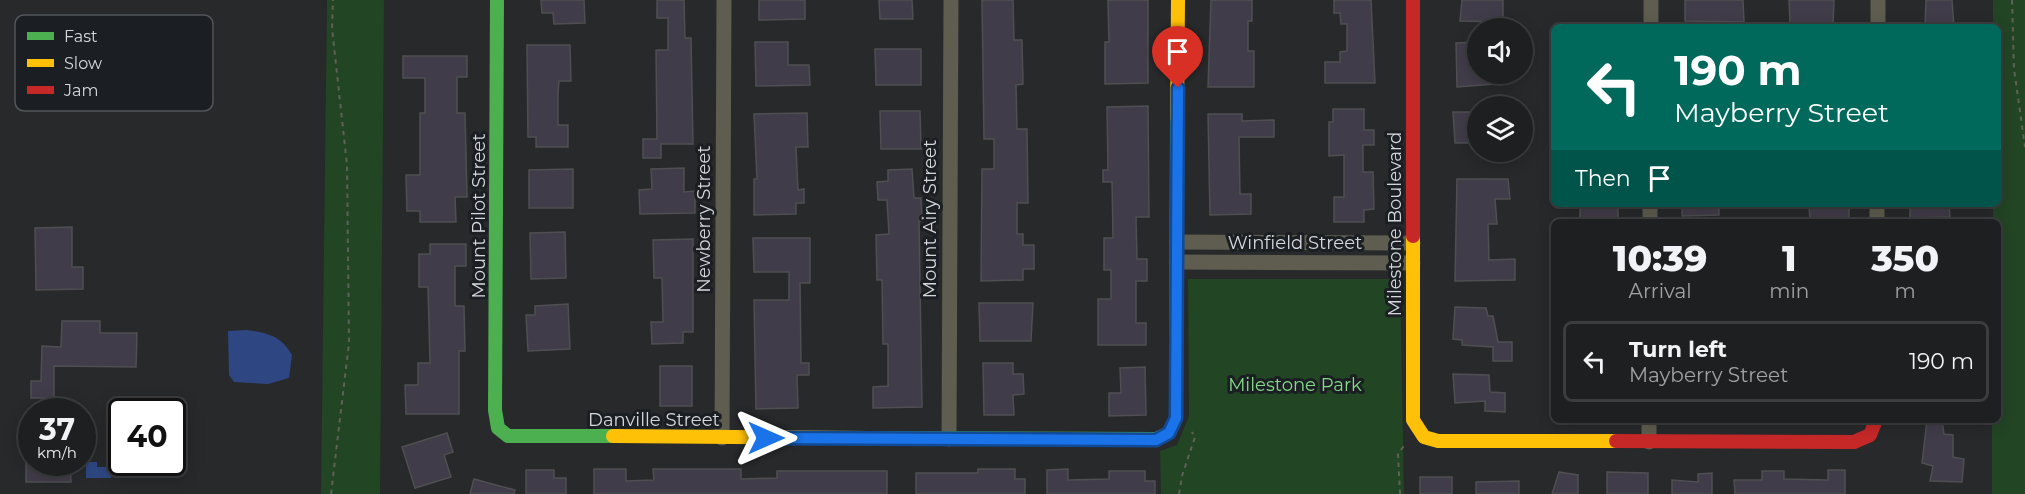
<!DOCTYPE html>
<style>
body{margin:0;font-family:Montserrat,sans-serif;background:#2a2c2d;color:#f1f3f6;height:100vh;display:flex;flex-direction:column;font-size:22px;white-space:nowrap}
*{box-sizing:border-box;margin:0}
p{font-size:20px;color:#a0a2a5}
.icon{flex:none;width:33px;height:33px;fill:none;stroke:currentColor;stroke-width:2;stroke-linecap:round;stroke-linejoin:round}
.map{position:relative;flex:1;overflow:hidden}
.drawer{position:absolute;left:1551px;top:219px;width:450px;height:204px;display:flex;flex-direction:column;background:#1d1f20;border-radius:9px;box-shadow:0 3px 15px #0003,0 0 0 2px #3b3d3e}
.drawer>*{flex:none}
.top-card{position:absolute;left:1551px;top:24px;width:450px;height:183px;border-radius:9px;box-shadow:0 3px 15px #0003,0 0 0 2px #3b3d3e;background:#00695c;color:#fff;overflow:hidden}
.controls{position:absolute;left:1467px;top:18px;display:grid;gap:12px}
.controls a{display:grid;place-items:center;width:66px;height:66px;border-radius:50%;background:#1d1f20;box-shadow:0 3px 15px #0003,0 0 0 2px #3b3d3e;font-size:30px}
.speed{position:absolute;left:18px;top:398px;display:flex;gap:12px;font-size:30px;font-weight:700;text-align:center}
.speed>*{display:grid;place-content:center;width:78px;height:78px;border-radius:50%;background:#1d1f20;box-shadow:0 3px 15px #0003,0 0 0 2px #3b3d3e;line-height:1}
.speed small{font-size:15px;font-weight:400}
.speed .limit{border:3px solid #111;border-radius:9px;background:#fff;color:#111}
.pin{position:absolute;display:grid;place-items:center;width:51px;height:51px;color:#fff;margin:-62px -26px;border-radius:50% 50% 50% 0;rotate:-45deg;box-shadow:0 0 6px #0007}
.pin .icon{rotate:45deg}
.me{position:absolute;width:66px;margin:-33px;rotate:90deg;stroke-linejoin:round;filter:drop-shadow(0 0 4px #0008)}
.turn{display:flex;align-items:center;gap:21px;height:126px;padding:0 24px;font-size:27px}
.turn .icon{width:78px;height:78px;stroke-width:2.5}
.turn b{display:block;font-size:42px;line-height:51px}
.then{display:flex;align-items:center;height:57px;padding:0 24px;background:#0003;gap:12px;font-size:22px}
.eta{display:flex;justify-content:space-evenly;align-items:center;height:102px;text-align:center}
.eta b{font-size:36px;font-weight:800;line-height:42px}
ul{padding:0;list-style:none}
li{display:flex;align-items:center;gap:18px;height:81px;margin:0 12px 9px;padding:0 12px;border:3px solid #3b3d3e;border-radius:9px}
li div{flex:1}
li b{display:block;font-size:22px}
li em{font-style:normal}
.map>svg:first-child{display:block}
.green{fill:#224524}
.water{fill:#2e4782}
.building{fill:#413c49;stroke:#4f4f51;stroke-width:1.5}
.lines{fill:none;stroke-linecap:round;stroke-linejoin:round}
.path{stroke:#606057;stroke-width:2;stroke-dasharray:4.5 4.5;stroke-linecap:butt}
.street{stroke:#5e5d4f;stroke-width:15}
.fast{stroke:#4caf50;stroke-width:14}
.slow{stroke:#ffc107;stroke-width:14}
.jam{stroke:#c62828;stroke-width:14}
.route-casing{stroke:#114b97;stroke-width:15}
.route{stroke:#1a73e8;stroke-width:10}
.labels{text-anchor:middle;stroke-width:6;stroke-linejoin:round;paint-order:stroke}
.street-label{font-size:18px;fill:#d5d8db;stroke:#1b1f23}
.park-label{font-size:18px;fill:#83da87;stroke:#1b1f23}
.key{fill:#1b1f23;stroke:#53565a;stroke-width:1.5}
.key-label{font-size:16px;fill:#d5d8db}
</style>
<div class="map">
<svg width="2025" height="494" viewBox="0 0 2025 494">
<rect width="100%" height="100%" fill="#27292b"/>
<path class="green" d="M327 0H384L380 494H321Z
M1993 0H2025V494H1992V420H1998V222H1993V204H1998V27H1993Z
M1188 279H1400L1404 494H1161L1160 451 1177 445 1189 416Z"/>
<path class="water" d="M247 330C268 333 281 336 292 355L289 378 268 384 234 382 229 375 228 331Z
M86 462H97V467H111V478H86Z"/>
<path class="building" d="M541 0H584L585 23 554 24 553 13H542Z
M657 0H684L685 38H691L693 144H661V158H643V139H657L656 50H668V18H657Z
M759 0H805V19L759 20Z
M879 0H912L913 19H880Z
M982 0H1013L1014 40H1022L1023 84 1016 85 1017 129H1027L1028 203H1017V234H1023V245H1034V269H1023V280L981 281 982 169H994V139H984Z
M1108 0H1148V83L1105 84V42H1109Z
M1211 0H1252V21H1248V51H1254V87H1208Z
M1334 0H1371L1375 83H1325V62H1340V52L1347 51V24H1341L1340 13H1334Z
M1462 0H1503V22L1460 21Z
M1685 0H1743L1744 22 1685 21Z
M1789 0H1834L1833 25 1790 23Z
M1926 0H1952L1954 27H1925Z
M755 42H788V65H809L810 85 756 86Z
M1478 42V74H1495V84L1457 87 1456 43Z
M527 45H570L571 81H559L558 93V125H568V147H536V137H528Z
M875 49H921V85H876Z
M403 56H467V77H457V113H465L467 197H455L456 222H420V211H407L406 175H420V113H425V78H403Z
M1148 106 1149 217H1136L1137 259H1147V281H1136V323H1146V345H1098V299H1111V270H1104V238H1113L1112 182H1103V170H1108L1107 107Z
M1333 109H1364V130H1374V145H1363V172H1373L1374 209 1364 210V222H1334V197H1344V155L1329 156V122H1333Z
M880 111H920L921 149H881Z
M1453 112H1478V143H1455Z
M807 113 808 147H796L798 190 804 189V203H796V214L754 215V179H757L754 114Z
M1208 114H1242V121L1274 120V137H1239L1240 194H1251V214L1210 215Z
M684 168V192L695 191V213L640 214 639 190 652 189 651 169Z
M573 169V208H529V170Z
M912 169 914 198H921L922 221H919L922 407 873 408V387L888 386V344H883L882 280H877L876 235 889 234 887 200H878L877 182 888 181V170Z
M1457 179H1508L1510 199H1495L1497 224H1488L1489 260 1515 259V280L1455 281Z
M1580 204H1618V218H1580Z
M1682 204H1719V215L1682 216Z
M1809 204H1849V218H1838V222H1810Z
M1910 204H1949L1950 217 1910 218Z
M72 227V267H83V289L36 290 35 228Z
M565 232 566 278 531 279 530 233Z
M753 238H810V283H800L801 363H809V375H797L798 408 756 409 754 300H789V272H754Z
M693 239V332H683V343L652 344 651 322H663L662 278H654L653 240Z
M430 244H466V266H455V306H464L465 351H459V414H406L405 385H418V363H430L428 287H419V254H430Z
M979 303H1033L1031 341H980Z
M568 304 570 349 528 351 526 315H535V306Z
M1455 307 1486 308 1488 316H1493L1498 342H1512V361H1493V347L1462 345V340L1453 339Z
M62 321H100V333H137L136 367 54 366V398H31V381H41L42 346 61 347Z
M983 363H1013V374H1023L1024 394 1013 395 1014 415H984Z
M660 366H692V406H660Z
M1145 367 1146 415 1109 416V393H1121L1120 368Z
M1453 374 1489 375 1490 392 1505 393V412L1485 411V401L1455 403Z
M1927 420H1942L1944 434 1953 435V457L1964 459 1962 482 1930 481 1933 466 1922 463Z
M447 433 453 452 444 455 451 477 415 488 402 447Z
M26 462H70L71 482H26Z
M594 469H626V481L654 480 653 469H741V479L777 478V471H887V494H594Z
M978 469H1015V479H1025V494H916V473H978Z
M1068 469V480L1109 479V471H1145V481H1155V494H1047V470Z
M526 470H554V478H566V494H526Z
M1828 470H1845V494H1735L1734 480H1762V471H1784V479L1828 480Z
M1559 472 1578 475V494H1552Z
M1607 472 1648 473V494H1607Z
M1712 473V494H1672V480L1698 482V474Z
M1420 477H1452V494H1420Z
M474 479 515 490 514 494H470Z
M1519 481V494H1476V482Z"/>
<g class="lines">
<path class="path" d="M2012 0 2014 69 2025 147
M331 494 349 343 347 165 332 28 333 0
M1179 494 1182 476 1195 437 1192 432
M1400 494 1398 454 1406 443"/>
<path class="street" d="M1651 27V0
M1878 27V0
M1650 222V204
M1877 222V204
M1177 242 1413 243
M1177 262 1413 263
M722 438 724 0
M949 439 951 0
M1649 442V420"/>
<path class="fast" d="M497 0 495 410 498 428 508 436H613
M870 438 1156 439 1169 433 1176 418 1177 118"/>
<path class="slow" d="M1177 118 1178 0
M1413 236V420L1424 437 1438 441H1616
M613 436 870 438"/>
<path class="jam" d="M1413 0V236
M1616 441 1854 442 1870 435 1876 420"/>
</g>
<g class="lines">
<g class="route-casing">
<path id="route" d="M766 438 1156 440 1169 433 1176 418 1178 88"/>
</g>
<use href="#route" class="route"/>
</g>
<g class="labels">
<g class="street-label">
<text transform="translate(479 216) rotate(-90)" y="6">Mount Pilot Street</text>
<text transform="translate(704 219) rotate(-90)" y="6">Newberry Street</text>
<text transform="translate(930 219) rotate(-90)" y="6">Mount Airy Street</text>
<text transform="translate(1395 224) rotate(-90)" y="6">Milestone Boulevard</text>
<text x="1295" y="249">Winfield Street</text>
<text x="654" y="426">Danville Street</text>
</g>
<g class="park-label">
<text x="1295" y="391">Milestone Park</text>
</g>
</g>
<rect x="15" y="15" width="198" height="96" rx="9" class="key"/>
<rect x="27" y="32" width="27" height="8" fill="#4caf50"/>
<rect x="27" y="59" width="27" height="8" fill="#ffc107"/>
<rect x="27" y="86" width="27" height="8" fill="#c62828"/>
<g class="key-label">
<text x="64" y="42">Fast</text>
<text x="64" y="69">Slow</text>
<text x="64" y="96">Jam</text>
</g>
</svg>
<div class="controls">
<a><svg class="icon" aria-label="sound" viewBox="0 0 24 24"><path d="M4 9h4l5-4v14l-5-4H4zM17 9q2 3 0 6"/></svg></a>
<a><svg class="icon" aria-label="layers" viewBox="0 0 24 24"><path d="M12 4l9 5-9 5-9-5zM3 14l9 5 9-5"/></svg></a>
</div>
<div class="speed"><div>37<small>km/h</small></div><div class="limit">40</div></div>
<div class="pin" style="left:1178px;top:88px;background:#d93025"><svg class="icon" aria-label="arrive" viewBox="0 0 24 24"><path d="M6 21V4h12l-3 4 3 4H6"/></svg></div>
<svg class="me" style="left:766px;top:438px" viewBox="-20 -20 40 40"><path d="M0-17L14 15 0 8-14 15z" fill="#1a73e8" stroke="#fff" stroke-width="4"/></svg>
<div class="top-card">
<div class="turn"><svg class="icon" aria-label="left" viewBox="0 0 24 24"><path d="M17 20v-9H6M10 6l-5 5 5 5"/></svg><div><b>190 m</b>Mayberry Street</div></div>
<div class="then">Then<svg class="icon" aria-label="arrive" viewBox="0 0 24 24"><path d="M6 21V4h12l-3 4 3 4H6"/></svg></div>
</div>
<section class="drawer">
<div class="eta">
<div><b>10:39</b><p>Arrival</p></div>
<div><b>1</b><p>min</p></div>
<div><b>350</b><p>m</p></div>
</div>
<ul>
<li><svg class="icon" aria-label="left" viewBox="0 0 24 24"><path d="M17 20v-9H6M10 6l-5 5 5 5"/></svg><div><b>Turn left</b><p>Mayberry Street</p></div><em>190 m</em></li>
</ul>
</section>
</div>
